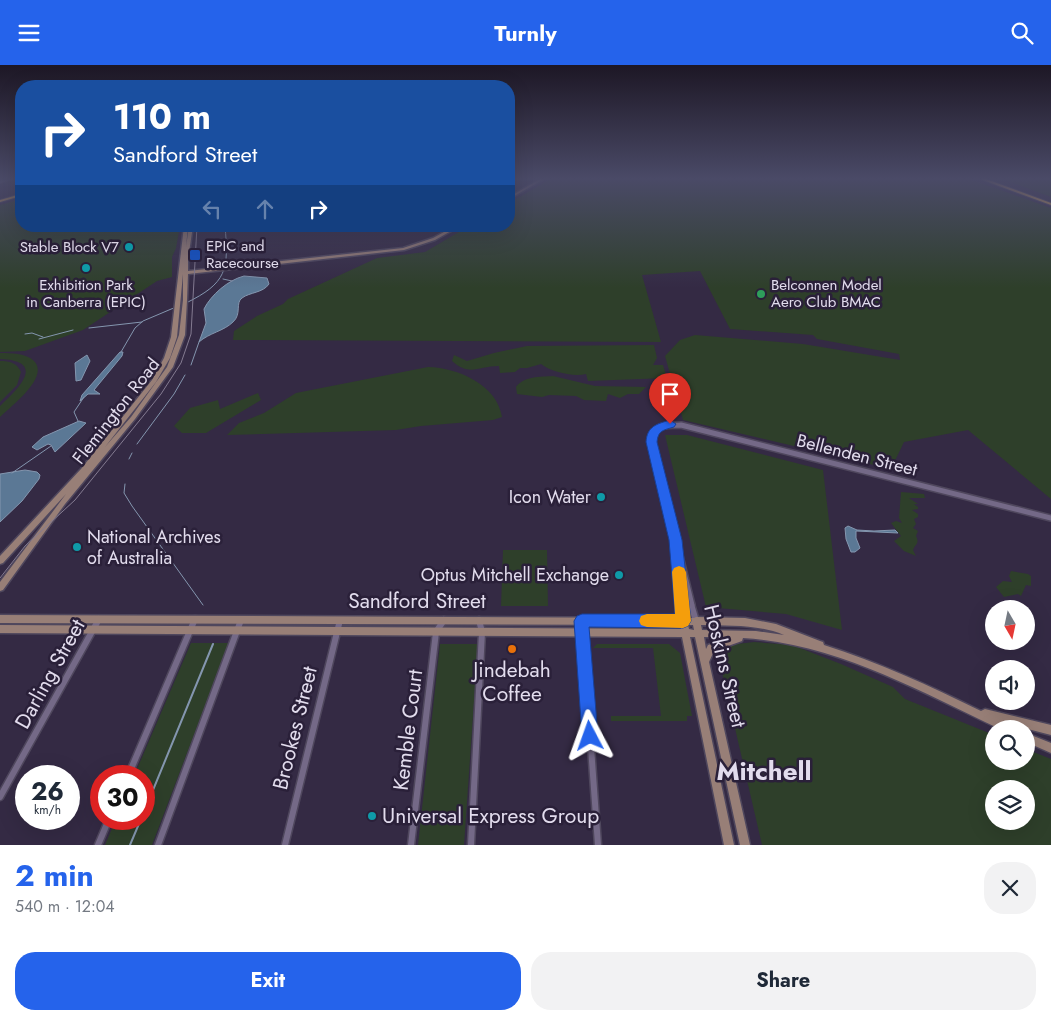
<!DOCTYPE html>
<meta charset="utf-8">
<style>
body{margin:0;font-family:Jost,sans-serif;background:#f2f2f3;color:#1f2937;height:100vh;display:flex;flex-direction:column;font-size:19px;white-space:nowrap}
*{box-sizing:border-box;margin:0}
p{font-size:16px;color:#747a83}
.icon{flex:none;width:28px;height:28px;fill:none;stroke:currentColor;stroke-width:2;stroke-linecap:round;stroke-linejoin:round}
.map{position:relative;height:780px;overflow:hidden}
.details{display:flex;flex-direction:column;background:#fff;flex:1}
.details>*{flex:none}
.banner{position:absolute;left:15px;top:15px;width:500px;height:152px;border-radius:20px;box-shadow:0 5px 20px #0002;background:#1a4fa0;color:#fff;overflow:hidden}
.needle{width:32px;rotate:171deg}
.controls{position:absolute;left:985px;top:535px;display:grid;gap:10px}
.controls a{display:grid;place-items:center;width:50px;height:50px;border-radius:50%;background:#fff;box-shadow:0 5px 20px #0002;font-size:25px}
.speed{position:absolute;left:15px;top:700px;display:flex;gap:10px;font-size:25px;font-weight:700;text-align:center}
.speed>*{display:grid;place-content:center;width:65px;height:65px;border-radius:50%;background:#fff;box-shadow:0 5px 20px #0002;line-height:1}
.speed small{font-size:12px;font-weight:400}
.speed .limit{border:8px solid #d22;background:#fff;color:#111}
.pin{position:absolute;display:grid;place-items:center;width:42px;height:42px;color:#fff;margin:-51px -21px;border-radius:50% 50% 50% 0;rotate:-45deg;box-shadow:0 0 5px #0007}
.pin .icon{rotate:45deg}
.me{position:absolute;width:55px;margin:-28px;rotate:356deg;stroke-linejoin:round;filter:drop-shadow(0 0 4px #0008)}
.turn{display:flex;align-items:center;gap:18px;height:105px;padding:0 15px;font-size:22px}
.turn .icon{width:65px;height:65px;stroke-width:2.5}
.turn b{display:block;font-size:35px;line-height:42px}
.lanes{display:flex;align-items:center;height:48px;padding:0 15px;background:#0003;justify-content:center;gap:25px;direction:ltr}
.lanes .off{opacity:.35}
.round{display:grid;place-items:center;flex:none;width:52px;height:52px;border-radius:20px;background:#f2f2f3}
.headline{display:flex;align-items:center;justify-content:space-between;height:85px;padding:0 15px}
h1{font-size:30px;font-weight:700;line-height:38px;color:#2563eb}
.button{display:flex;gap:10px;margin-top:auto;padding:10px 15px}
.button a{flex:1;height:58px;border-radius:20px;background:#2563eb;color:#fff;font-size:20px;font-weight:700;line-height:58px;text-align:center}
.button a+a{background:#f2f2f3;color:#1f2937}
header{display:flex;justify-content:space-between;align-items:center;height:65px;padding:0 15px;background:#2563eb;color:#fff;font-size:22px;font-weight:700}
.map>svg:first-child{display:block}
.green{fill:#2e3f2a;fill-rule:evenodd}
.water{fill:#5b7895;stroke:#8496af}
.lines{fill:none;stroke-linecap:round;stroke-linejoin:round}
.stream-far1{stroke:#8496af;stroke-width:1}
.stream{stroke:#8496af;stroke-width:2}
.street-far2-casing{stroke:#4f475d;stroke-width:4}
.street-far1-casing{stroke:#4f475d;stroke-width:8}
.street-casing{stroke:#4f475d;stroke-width:9}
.secondary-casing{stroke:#4f475d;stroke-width:3}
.highway-casing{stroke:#4f475d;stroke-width:2}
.street-far2{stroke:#746987;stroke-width:2.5}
.street-far1{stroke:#746987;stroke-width:5}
.street{stroke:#746987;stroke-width:6}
.secondary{fill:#987f77;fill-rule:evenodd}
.highway{fill:#ebb151;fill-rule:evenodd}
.tram{stroke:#847b91;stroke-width:1}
.route{fill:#2563eb;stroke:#184099}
.slow{fill:#f59e0b}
.culture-dot{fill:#0f9aa8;stroke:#2a2039;stroke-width:2}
.transit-dot{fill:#1a4fb4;stroke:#2a2039;stroke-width:2}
.leisure-dot{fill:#2e9e5b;stroke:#2a2039;stroke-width:2}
.food-dot{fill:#e8710a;stroke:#2a2039;stroke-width:2}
.labels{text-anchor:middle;stroke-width:5;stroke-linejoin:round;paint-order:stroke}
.far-poi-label{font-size:15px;fill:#e2dced;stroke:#2a2039;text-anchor:start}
.street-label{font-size:18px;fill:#e2dced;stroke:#2a2039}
.poi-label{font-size:18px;fill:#e2dced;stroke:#2a2039;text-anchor:end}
.near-street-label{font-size:21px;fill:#e2dced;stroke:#2a2039}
.near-poi-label{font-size:21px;fill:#e2dced;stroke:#2a2039}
.near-district-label{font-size:26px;font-weight:bold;fill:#e2dced;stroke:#2a2039}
</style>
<header><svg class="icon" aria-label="menu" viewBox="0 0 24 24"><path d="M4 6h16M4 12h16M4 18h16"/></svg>Turnly<svg class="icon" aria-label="search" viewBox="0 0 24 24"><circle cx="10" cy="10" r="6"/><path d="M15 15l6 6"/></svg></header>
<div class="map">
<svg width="1051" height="780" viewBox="0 0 1051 780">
<rect width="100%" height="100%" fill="#342a44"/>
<path class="green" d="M551 114H969L1051 143V434L968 365 904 377 891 404 683 355 665 291 680 275 695 270 803 279 900 295 899 289 817 274 813 270 730 264 700 206 642 210 661 277 233 275 234 266 257 251 283 239 288 234 377 193 425 187 469 161H509V138Z
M1001 114H1051V132L1003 114Z
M21 134V161H180L176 183 172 192V212L157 216 83 265 25 286 0 287V140Z
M654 280 657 293 653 300H663L667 313 588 316 586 309C573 312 551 307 541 299L527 303H520L515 307 500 308 499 301C478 301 470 312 452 296L454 290 467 296 494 288 527 281Z
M0 288C11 288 26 288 34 296 50 312 11 341 0 352V341C19 323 47 296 0 294Z
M0 296C10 296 17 298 21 307L17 320 0 337Z
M428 302C459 303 497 320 502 352L493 355 421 361 396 365 227 370 239 358 264 348 296 328Z
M553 311 595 321 646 322 639 329H628L620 333 608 329 606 336 584 335 576 331 549 330 542 332 517 329 516 322C524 311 540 312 553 311Z
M258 328 261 335 206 368H182L174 361 190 343 218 335 220 344Z
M665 370H687L823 405 842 565 786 549 706 542Z
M901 427 924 429 925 433H909L918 439H914L918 442V444L912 445 918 449V452L914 454 916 459 913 463 918 466 916 471C920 479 915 479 913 485L916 491 904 486 894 476 901 471 891 458 896 456 902 458 899 453Z
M503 485H547L548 541H501Z
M1011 506 1028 509 1031 511V521L1026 520 1021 531 1018 529 1004 532 996 522 1003 516 1012 517 1009 511Z
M754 577 792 580 841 599 893 622 905 634 994 670V696H1026V684L1051 694V780H762L719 594 728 585 729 580ZM994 724H1026V756H994Z
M191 578H229L152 780H105L116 754H144V711H134Z
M440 579H478L464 780H418Z
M597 579H669L680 588 692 651H687V656H611V651H661L653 583H593Z"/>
<path class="water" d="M244 211 267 213 269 219C263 228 250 227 242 233 235 238 242 249 233 257 224 266 209 268 199 277L206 258 204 244C211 230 228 215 244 211Z
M120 287H123L122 291 94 325 100 329H88L80 336 82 330Z
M87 290 90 296 81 315 76 316 75 298Z
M79 356 86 358 55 387 51 380 48 379 37 385 32 382 43 372Z
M25 405 37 407 40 410 39 414 22 436 0 457V409Z
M848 461 857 465 874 466 895 465 898 468 856 466V473L860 483 855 487H851L846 474 845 463Z"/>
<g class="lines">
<path class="stream-far1" d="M223 214 232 216
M186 238C227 218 229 205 225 161
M89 263 142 257
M25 269 32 268 43 272
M39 274 73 265
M121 287 135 263 143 256 176 242
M191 300 199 277
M78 356 74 347 84 332
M137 379 174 329 185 310
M129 394 132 388
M12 408 51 381
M125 419 124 428 132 441 203 540"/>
<path class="stream" d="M144 747 213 579
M130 780 141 754"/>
<g class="street-far2-casing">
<path id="street-far2" d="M0 117 9 114"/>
</g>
<g class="street-far1-casing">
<path id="street-far1" d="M679 499 682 540
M692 540 652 377C656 357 664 361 681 360L1051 453"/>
</g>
<g class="street-casing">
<path id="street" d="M682 539 683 556
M691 539 696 556
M582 556 598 780
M128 711 195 554
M0 732 99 554
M98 780 109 754
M158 780 241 555
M285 780 340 555
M411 780 436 567 444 555
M471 780 482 567 479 555"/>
</g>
<g class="secondary-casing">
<path id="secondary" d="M540 114H544L509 134V132Z
M184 161H188L186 182 189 161H193L188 194V206L403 183 433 173 455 161H460L435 175 404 185 188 209 187 235 185 270 173 302 135 354 65 439 3 525 0 526V517L66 429 3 498 0 499V491L81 404 152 315 164 293 171 272ZM183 209V235L179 270 167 302 131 352 105 382 156 317 170 293 177 272Z
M0 550 694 553 696 552 745 553 776 559 820 576 823 577 824 580C878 597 930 621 981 646L985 644 1051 660V670L1008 659 1013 661 1014 664H1000C918 625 834 578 743 573L742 576 714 586 709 597 750 780H740L695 572H690L734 780H724L682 572 0 568V560L681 564 680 560 0 558ZM688 560H693L694 565 689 564ZM701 560C730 561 757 559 784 570L756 566 702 565ZM704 572H730L708 580 706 584Z
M1026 668 1051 678V688L1026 677Z"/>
</g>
<g class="highway-casing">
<path id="highway" d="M980 114H986L1051 138V140Z
M21 129V131L0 137V135Z"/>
</g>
<use href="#street-far2" class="street-far2"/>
<use href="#street-far1" class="street-far1"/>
<use href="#street" class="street"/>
<use href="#secondary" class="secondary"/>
<use href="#highway" class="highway"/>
<path class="tram" d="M0 513 25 481 75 435 161 329 181 298 191 269 197 161"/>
</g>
<linearGradient id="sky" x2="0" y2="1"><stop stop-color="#1d1725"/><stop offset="0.51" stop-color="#4a4a67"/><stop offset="1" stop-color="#4a4a67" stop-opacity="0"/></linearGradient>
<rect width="1051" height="223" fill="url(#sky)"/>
<path class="route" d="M670 355 676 359 674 362C664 365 658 365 657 377L682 475 691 556 688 561 683 563 589 562 598 671 596 677 590 679 584 677 582 671 574 556 577 551 582 549H675L669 475 646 377C647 361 657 359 670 355Z"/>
<path class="slow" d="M679 501 684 503 686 507 691 556 688 561 683 563 647 562 641 560 639 556 641 551 647 549H675L672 507 674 503Z"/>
<g class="culture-dot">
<circle cx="129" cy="182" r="5"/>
<circle cx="86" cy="203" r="5"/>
<circle cx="601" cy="432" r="5"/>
<circle cx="77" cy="482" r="5"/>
<circle cx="619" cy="510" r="5"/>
<circle cx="372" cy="751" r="5"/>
</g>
<rect class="transit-dot" x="189" y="184" width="12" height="12" rx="2.5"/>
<circle class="leisure-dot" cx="761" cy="229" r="5"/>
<circle class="food-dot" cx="512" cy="584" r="5"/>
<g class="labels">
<g class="far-poi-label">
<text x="206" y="186">EPIC and<tspan x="206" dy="17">Racecourse</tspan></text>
<text x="119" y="187" text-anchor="end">Stable Block V7</text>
<text x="86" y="225" text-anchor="middle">Exhibition Park<tspan x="86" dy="17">in Canberra (EPIC)</tspan></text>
<text x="771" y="225">Belconnen Model<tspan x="771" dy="17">Aero Club BMAC</tspan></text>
</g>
<g class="street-label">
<text transform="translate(116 346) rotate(-52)" y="6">Flemington Road</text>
<text transform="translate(857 390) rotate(14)" y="6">Bellenden Street</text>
</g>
<g class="poi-label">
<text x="591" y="438">Icon Water</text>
<text x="87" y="478" text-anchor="start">National Archives<tspan x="87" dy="21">of Australia</tspan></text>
<text x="609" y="516">Optus Mitchell Exchange</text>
</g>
<g class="near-street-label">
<text x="417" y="543">Sandford Street</text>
<text transform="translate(725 601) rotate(77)" y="7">Hoskins Street</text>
<text transform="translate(50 609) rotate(-61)" y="7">Darling Street</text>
<text transform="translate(295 663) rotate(-76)" y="7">Brookes Street</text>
<text transform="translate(408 665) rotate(-83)" y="7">Kemble Court</text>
</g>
<g class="near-poi-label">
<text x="512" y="612">Jindebah<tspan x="512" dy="24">Coffee</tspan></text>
<text x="382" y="758" text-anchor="start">Universal Express Group</text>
</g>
<g class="near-district-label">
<text x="764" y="715">Mitchell</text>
</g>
</g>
</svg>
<div class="controls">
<a><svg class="needle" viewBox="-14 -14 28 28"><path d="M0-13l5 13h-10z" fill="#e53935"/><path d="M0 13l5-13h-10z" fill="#747a83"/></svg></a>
<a><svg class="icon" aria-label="sound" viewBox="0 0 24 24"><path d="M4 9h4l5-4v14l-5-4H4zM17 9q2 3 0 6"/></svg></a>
<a><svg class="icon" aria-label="search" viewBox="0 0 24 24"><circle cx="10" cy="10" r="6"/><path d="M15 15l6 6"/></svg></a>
<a><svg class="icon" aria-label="layers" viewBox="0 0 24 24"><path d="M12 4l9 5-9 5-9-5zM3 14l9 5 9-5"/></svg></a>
</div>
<div class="speed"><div>26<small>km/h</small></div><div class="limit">30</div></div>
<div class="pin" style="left:670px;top:359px;background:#d93025"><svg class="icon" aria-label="arrive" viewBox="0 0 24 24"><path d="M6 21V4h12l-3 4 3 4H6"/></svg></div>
<svg class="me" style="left:590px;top:671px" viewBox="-20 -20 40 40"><path d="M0-17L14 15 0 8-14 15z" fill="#2563eb" stroke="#fff" stroke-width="4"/></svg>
<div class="banner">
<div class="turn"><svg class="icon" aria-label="right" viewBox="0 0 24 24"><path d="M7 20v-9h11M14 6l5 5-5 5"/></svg><div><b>110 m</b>Sandford Street</div></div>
<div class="lanes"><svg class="icon off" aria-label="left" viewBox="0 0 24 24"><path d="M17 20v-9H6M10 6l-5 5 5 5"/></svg><svg class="icon off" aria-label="ahead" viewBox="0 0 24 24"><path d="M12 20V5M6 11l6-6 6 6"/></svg><svg class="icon" aria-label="right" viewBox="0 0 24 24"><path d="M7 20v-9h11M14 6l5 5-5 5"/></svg></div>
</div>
</div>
<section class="details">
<div class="headline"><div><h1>2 min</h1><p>540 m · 12:04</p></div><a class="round"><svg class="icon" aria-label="close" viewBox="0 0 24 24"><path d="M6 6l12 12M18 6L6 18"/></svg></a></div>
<div class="button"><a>Exit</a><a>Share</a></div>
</section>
